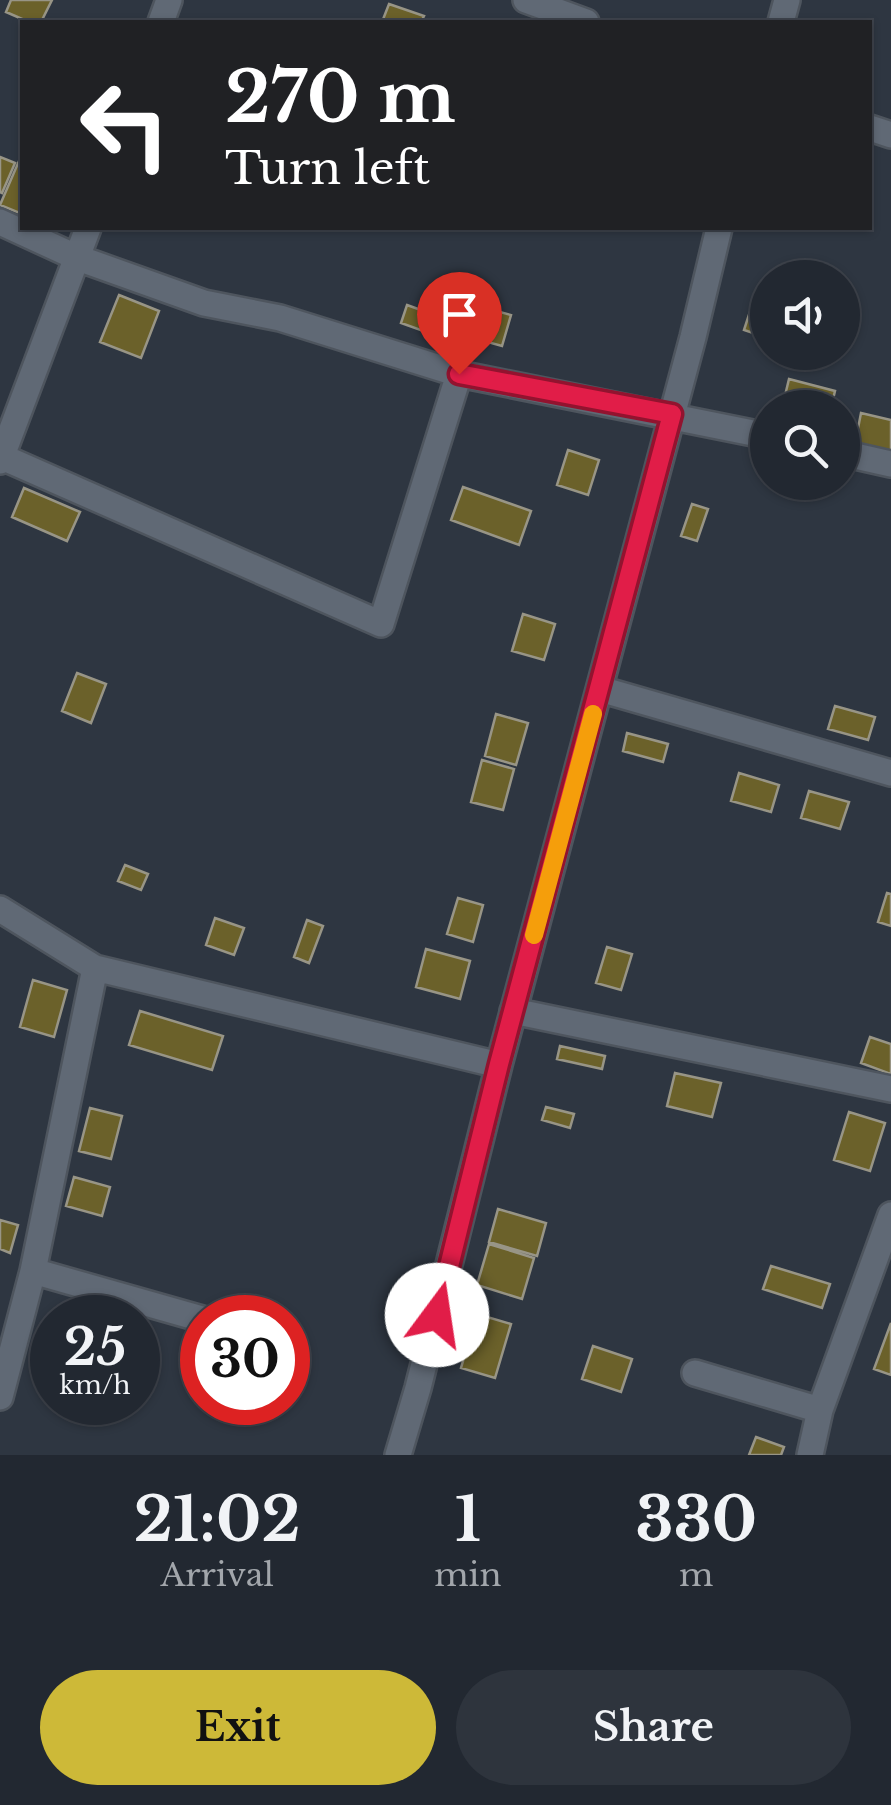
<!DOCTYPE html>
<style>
body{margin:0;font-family:"Libre Baskerville",serif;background:#2e343d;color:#f1f3f6;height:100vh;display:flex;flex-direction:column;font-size:38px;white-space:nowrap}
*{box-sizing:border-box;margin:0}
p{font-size:32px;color:#a2a6ab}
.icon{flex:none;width:55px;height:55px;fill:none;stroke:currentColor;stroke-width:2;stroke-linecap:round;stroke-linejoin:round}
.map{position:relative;height:1455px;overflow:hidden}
.panel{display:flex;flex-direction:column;background:#222831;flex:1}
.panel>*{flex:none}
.top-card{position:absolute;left:20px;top:20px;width:852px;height:210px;border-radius:0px;box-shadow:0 2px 8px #0004,0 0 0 2px #3f444d;background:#202124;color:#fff;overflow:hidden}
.tools{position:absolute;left:750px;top:260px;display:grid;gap:20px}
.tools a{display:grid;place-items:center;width:110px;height:110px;border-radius:50%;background:#222831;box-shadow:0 2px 8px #0004,0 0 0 2px #3f444d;font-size:50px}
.speed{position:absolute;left:30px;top:1295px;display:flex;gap:20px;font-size:50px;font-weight:700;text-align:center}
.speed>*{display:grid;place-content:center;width:130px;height:130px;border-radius:50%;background:#222831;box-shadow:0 2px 8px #0004,0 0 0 2px #3f444d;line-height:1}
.speed small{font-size:25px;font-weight:400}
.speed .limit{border:15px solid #d22;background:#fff;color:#111}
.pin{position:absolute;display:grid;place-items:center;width:85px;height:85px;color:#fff;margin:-102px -42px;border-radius:50% 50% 50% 0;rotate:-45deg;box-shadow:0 0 10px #0007}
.pin .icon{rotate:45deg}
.me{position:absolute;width:110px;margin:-55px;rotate:14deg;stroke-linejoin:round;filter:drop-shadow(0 0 8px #0008)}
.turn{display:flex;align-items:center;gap:35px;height:210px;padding:0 40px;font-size:45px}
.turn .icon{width:130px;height:130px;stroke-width:2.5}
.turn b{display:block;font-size:70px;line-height:85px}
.eta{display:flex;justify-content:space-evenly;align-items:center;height:170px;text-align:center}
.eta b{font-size:60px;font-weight:700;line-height:70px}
.primary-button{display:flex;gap:20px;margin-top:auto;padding:20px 40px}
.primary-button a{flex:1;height:115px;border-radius:60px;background:#cdb938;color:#111;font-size:40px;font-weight:700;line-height:115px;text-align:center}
.primary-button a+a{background:#2e343d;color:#f1f3f6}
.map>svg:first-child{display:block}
.building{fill:#6b612a;stroke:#989586;stroke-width:2.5}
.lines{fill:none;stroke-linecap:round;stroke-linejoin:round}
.minor-casing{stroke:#4e555e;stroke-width:30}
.minor{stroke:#606975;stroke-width:25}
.route-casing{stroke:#92132f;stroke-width:25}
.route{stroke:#e11d48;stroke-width:18}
.slow{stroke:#f59e0b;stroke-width:18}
</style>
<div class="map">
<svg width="891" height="1455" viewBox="0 0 891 1455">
<rect width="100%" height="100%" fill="#2e3641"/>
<path class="building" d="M11 0H52L41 22H29L6 12Z
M389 4 424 16 421 22H382Z
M0 157 15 163 2 193 0 192Z
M19 161 22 163V214L0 205Z
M119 295 159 311 141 358 100 342Z
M755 296 768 300V338L744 330Z
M471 304 511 315 502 346 462 335Z
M407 305 446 319 440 337 401 323Z
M789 379 835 391 831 408H782Z
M861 413 891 420V452L855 444Z
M568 450 599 460 588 495 557 485Z
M463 487 531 511 519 545 451 520Z
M24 488 80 512 67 541 12 517Z
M692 504 708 509 697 541 681 536Z
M523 614 555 624 544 660 512 651Z
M77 673 106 684 91 723 62 711Z
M835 706 875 717 868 740 828 729Z
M496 714 528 723 516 765 485 756Z
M627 733 668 744 663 762 623 751Z
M482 760 514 769 503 810 471 802Z
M739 773 779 785 771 812 731 801Z
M809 791 849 802 840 829 801 818Z
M125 865 148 874 141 890 118 881Z
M887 893 891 894V926L878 922Z
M458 898 483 905 473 942 447 934Z
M215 918 244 928 234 955 206 945Z
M307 920 323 926 309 963 294 957Z
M607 947 632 954 621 990 596 983Z
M426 949 470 961 460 999 416 987Z
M33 980 67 990 54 1037 20 1027Z
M140 1011 223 1036 212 1070 129 1045Z
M870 1037 891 1044V1074L861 1063Z
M560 1046 605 1056 602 1069 557 1059Z
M675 1073 721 1083 712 1117 667 1106Z
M546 1107 574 1114 570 1128 542 1120Z
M90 1108 122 1116 111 1159 79 1151Z
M849 1112 885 1123 870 1171 834 1160Z
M74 1177 110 1187 102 1216 66 1206Z
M498 1209 546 1223 537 1256 489 1242Z
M0 1220 18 1225 10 1253 0 1249Z
M489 1244 534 1258 522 1299 477 1285Z
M771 1266 830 1284 822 1308 763 1289Z
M477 1314 511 1324 495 1378 461 1368Z
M891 1323V1375L874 1369Z
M593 1346 632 1359 621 1392 582 1379Z
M756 1437 784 1447 781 1455H749Z"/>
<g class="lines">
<g class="minor-casing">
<path id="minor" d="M526 0 586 22
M161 22 169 0
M781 22 787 0
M870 128 891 135
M0 222 78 258 204 303 280 318 459 374 768 436
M842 453 891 464
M0 456 381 624 459 374
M0 461 88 228
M600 689 891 773
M0 909 95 968 499 1065 418 1388 398 1455
M513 1011 891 1089
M499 1065 693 337 719 228
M33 1271 202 1319
M695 1373 820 1410
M0 1397 33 1271 95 968
M810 1455 820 1410 891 1215"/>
</g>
<use href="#minor" class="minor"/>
</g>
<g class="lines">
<g class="route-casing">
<path id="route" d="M437 1315 499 1064 672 414 459 374"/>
</g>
<use href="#route" class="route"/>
<path class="slow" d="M534 935 593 714"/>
</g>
</svg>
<div class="tools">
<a><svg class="icon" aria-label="sound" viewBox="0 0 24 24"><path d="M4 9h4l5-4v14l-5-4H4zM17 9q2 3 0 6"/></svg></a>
<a><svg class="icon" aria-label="search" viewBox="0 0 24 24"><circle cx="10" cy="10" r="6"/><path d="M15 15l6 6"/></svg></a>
</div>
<div class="speed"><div>25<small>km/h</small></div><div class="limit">30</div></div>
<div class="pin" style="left:459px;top:374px;background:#d93025"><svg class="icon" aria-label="arrive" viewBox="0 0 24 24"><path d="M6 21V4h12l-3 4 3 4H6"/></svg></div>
<svg class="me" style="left:437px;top:1315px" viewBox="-20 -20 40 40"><circle r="19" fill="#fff"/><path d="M0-13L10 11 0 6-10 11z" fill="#e11d48"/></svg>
<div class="top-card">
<div class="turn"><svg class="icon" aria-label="left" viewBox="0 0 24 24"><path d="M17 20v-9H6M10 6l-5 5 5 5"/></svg><div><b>270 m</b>Turn left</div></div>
</div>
</div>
<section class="panel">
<div class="eta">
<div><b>21:02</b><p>Arrival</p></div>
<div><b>1</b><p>min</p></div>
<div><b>330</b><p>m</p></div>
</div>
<div class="primary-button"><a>Exit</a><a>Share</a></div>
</section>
